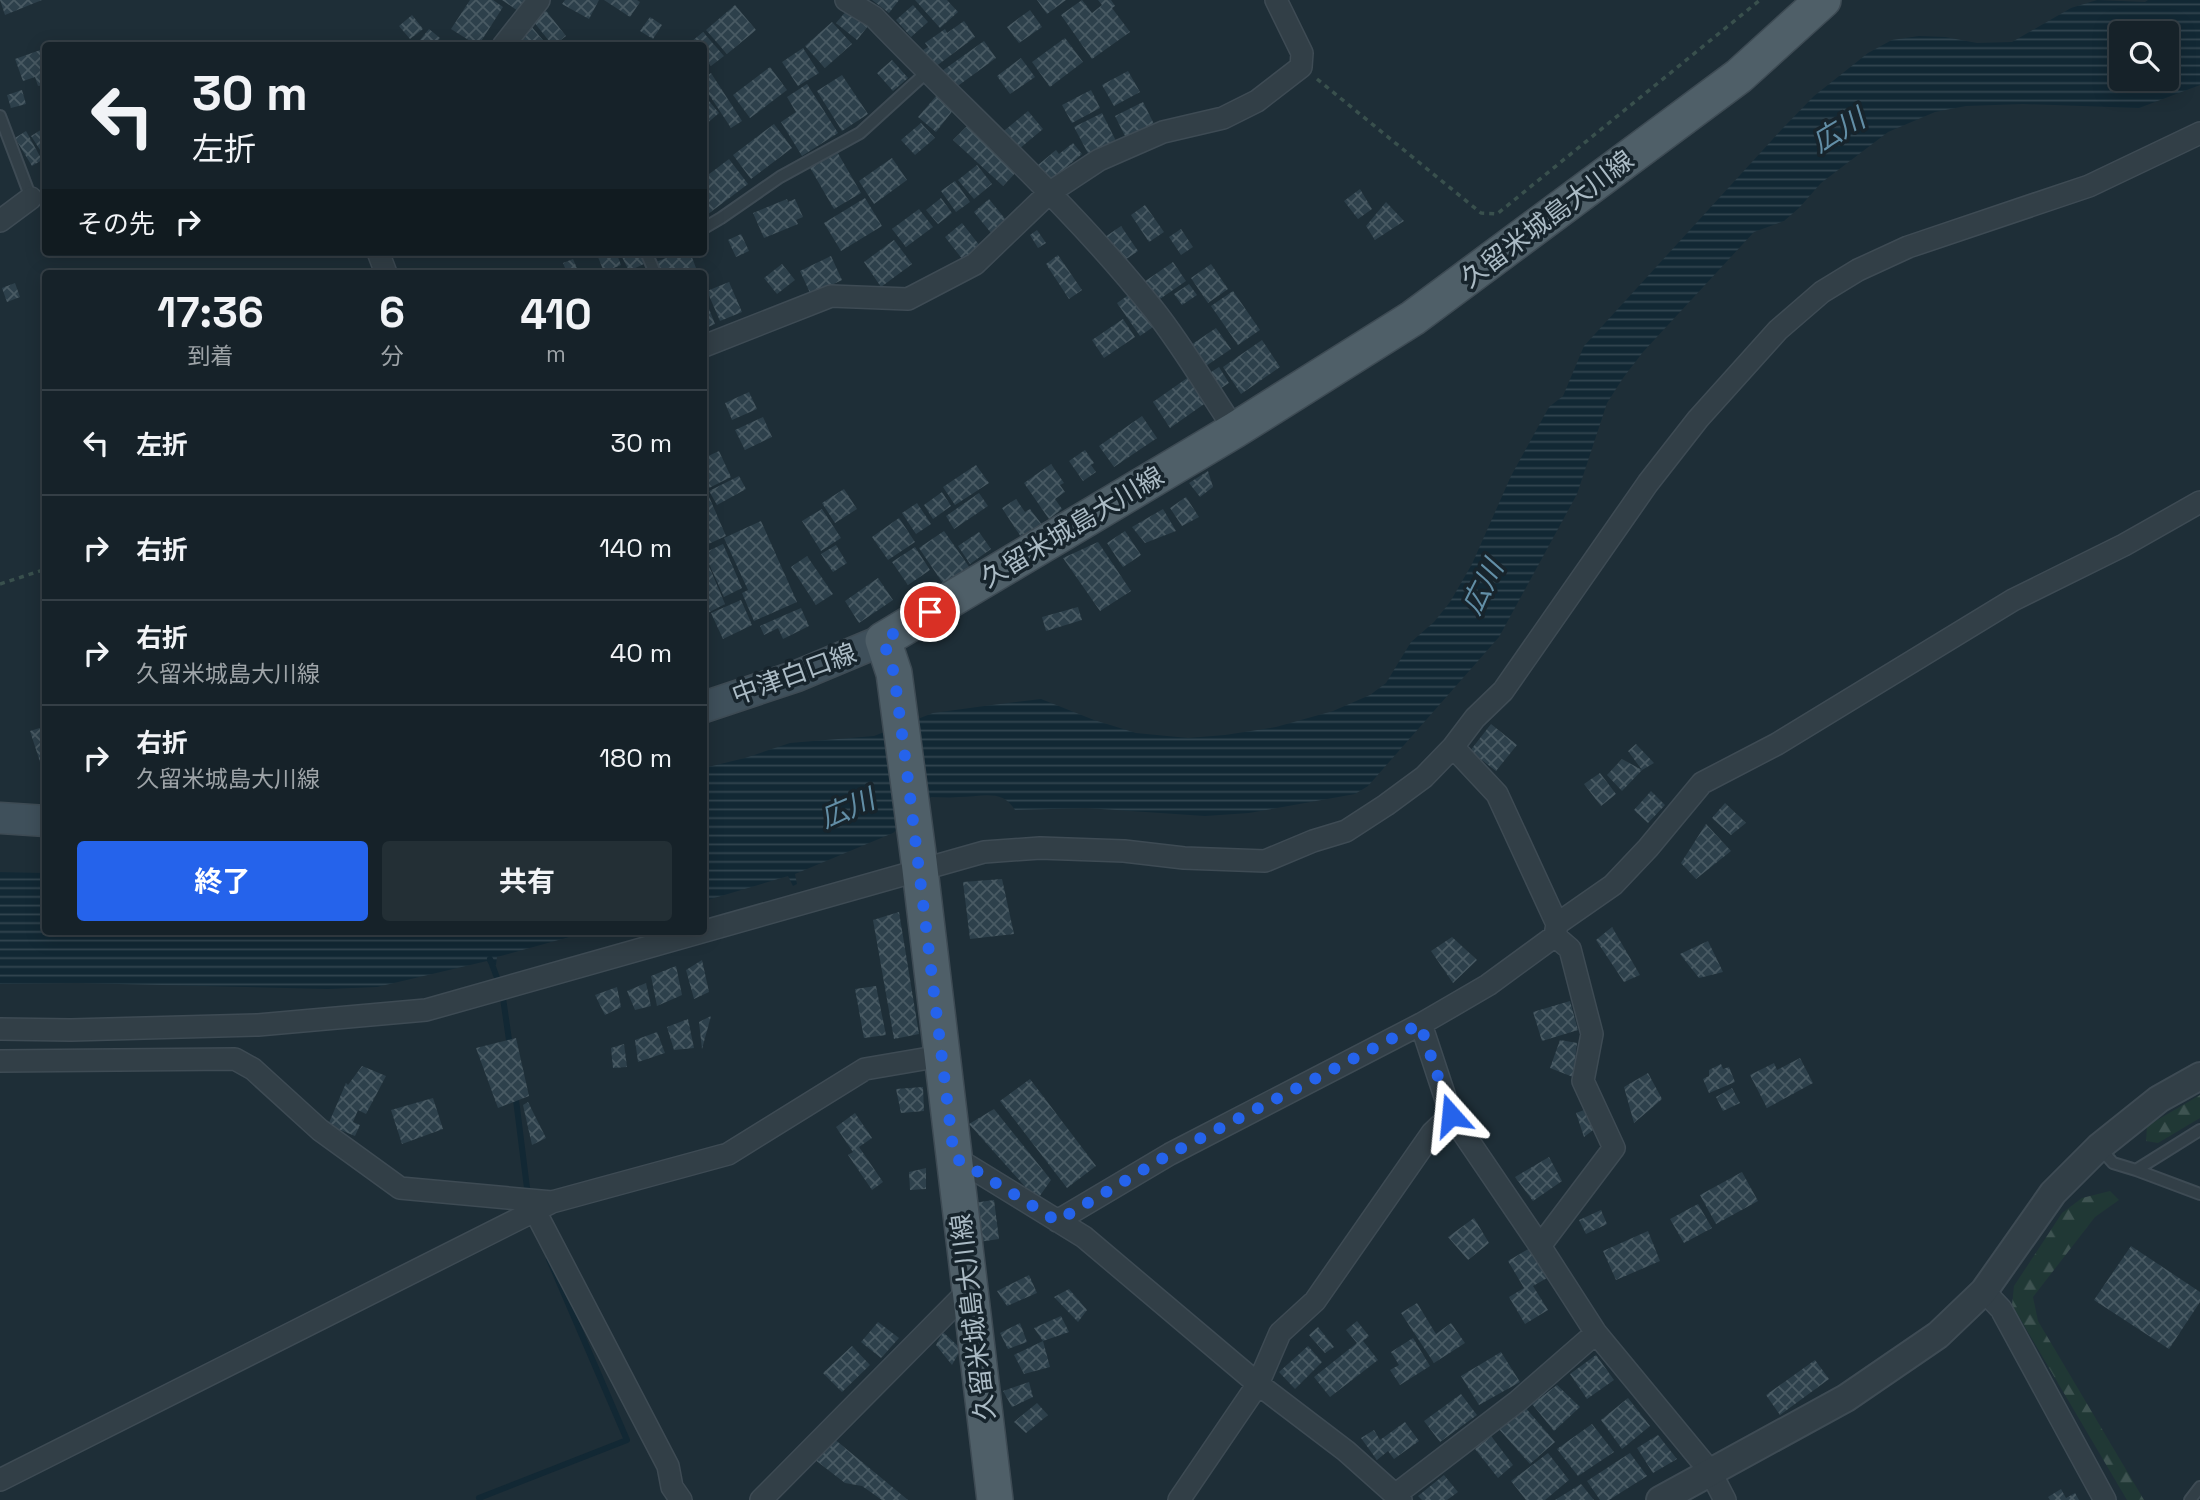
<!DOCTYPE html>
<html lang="ja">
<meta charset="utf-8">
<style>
body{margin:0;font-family:"Space Grotesk","Noto Sans JP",sans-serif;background:#232f35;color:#f1f3f6;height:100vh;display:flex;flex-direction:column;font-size:26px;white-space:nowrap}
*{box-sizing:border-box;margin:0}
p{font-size:23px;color:#9ea4a8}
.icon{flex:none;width:38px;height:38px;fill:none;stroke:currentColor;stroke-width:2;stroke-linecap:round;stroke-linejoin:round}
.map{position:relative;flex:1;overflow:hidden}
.drawer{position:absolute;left:42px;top:270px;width:665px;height:665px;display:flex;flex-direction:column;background:#162229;border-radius:7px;box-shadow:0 4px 18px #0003,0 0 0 2px #353f46}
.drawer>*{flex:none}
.guide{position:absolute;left:42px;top:42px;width:665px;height:214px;border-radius:7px;box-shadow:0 4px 18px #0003,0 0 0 2px #353f46;background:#162229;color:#f1f3f6;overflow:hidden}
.tools{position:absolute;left:2109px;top:21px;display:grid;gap:14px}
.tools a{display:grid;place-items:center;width:70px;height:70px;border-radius:7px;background:#162229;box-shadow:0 4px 18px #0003,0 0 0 2px #353f46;font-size:35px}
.pin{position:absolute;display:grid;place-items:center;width:60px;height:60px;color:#fff;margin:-30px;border:4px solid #fff;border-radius:50%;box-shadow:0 2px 7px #0007}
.me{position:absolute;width:77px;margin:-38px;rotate:342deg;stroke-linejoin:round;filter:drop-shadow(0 0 5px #0008)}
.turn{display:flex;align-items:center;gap:24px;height:147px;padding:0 35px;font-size:32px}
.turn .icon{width:91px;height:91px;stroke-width:2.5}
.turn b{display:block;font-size:49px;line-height:60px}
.then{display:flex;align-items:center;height:66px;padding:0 35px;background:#0003;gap:14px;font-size:26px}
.eta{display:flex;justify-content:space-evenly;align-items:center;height:119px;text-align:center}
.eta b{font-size:42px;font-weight:700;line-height:49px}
.button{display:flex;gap:14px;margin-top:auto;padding:14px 35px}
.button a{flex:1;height:80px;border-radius:7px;background:#2563eb;color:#fff;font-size:28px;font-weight:700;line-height:80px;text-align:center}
.button a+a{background:#232f35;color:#f1f3f6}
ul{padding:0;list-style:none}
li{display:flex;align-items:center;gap:21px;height:105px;padding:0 35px;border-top:2px solid #353f46}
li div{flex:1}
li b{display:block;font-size:26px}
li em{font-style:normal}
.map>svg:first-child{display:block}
.forest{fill:url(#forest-firs)}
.water{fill:url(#water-rules);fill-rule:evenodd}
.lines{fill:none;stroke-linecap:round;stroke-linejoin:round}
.stream{stroke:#122834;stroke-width:6}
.building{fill:url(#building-cross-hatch)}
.service-casing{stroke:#3e4b54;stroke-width:14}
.minor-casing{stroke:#3e4b54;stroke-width:24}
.tertiary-casing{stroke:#3e4b54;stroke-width:30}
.secondary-casing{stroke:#3e4b54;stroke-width:33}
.primary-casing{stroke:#3e4b54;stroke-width:38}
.path{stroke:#39504d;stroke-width:3.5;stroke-dasharray:5 5;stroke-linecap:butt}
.service{stroke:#323f47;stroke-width:10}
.minor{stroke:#323f47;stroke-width:21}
.tertiary{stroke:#323f47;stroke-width:26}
.secondary{stroke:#3f505b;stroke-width:30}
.primary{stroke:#4f5f68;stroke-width:35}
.route{stroke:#2563eb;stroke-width:12;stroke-dasharray:0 21.6}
.labels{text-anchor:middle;stroke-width:7;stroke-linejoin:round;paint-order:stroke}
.street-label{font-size:26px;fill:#abbbc5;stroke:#17242c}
.water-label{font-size:28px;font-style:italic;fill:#628ea6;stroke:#17242c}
</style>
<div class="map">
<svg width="2200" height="1500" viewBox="0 0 2200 1500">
<defs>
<pattern id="forest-firs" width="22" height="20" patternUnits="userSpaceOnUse" patternTransform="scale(1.75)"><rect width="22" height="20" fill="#203835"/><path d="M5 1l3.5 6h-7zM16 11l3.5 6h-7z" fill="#3e5351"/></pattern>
<pattern id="water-rules" width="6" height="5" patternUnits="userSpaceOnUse" patternTransform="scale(1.75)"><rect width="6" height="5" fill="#122834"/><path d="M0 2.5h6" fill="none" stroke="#324550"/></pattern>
<pattern id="building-cross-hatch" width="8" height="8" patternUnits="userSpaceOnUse" patternTransform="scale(1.75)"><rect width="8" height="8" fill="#2d404b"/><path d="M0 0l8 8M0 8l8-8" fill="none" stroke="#495a63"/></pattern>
</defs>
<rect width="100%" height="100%" fill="#1e2e37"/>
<path class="forest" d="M2200 1095V1118L2158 1143 2146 1141 2147 1126Z
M2110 1191 2119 1200 2095 1217 2033 1297 2038 1321 2144 1500H2127L2012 1305 2014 1286 2062 1213 2082 1198Z"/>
<path class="water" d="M2097 0 2145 2 2148 0H2200V85L2139 108 2023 104 1966 106 1935 112 1888 132 1821 183 1799 208 1784 221 1754 232 1643 352 1623 378 1607 403 1577 494 1499 637 1368 786 1355 794 1249 813 1205 816 1086 808 1015 810C1002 788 981 797 959 797 950 798 940 797 931 797L893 833 795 874 797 884 793 886 788 876 704 901V768L745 758 790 743 874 736 933 713 992 705 1041 699 1094 720 1136 733 1188 738 1225 735 1276 727 1333 711 1370 695 1386 683 1411 642 1434 622 1450 602 1472 564 1511 476 1549 407 1563 396 1584 346 1783 128 1814 96 1868 53 1892 40 1919 36 1945 37 1977 43 2012 42 2071 8ZM2121 33H2166V79H2121Z
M0 872 45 873 46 931H591L497 957 496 965 490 966 487 961 377 987 328 989 77 983 0 984Z"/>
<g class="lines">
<path class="stream" d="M490 959 502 991 510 1047
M515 1092 528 1196
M480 1500 479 1498 627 1440 549 1259"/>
</g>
<path class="building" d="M0 0H42L5 15Z
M470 0H493L503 7 478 46 451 29Z
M502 0H530L521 13Z
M565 0H599L589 19 562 4Z
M604 0H637L640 2 630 17Z
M872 0H899L889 13Z
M915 0H947L958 12 940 28Z
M1037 0H1066L1047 14Z
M1082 0 1092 13 1102 5 1098 0H1111L1115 6 1112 8 1130 32 1092 59 1061 15Z
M735 5 756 30 727 54 706 30Z
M913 5 928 22 911 37 896 20Z
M543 7 566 36 553 46 530 17Z
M848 9 868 26 857 40 836 23Z
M1030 10 1042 27 1019 43 1007 27Z
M412 15 423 29 410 39 399 26Z
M650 17 662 25 653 39 640 31Z
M964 21 975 37 935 67 923 50 928 47 925 43 945 29 947 33Z
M832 22 852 44 825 68 805 46Z
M531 26 548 46H508Z
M429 29 440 38 434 46H415Z
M703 32 724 56 711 66 704 57V46H694L691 42Z
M1065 38 1083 62 1050 87 1032 62Z
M984 41 996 58 955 88 942 71Z
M46 48V83L38 86 35 77 23 81 15 59Z
M803 48 819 73 798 86 782 62Z
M1021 58 1035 77 1010 94 997 76Z
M892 60 908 78 893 91 877 73Z
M770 67 787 90 750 118 733 95Z
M1128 71 1140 92 1114 106 1102 85Z
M711 73 742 121 731 128 704 87V78Z
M842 75 868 114 842 131 817 91Z
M807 84 838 133 802 156 781 122 796 112 787 97Z
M22 90 26 104 11 108 7 95Z
M1091 90 1100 108 1072 123 1062 105Z
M704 95 719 113 704 126Z
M937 95 954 109 936 132 918 117Z
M1143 102 1156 128 1128 142 1115 116Z
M1028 111 1043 129 1019 149 1004 131Z
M1102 113 1117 143 1090 157 1074 127Z
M921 123 935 138 915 155 901 140Z
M774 124 792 148 751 179 733 155Z
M969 124 1018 170 1003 186 953 140Z
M44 128 46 130V159L31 136Z
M26 131 42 160 32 166 15 138Z
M1073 143 1082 154 1051 180 1038 165 1056 150 1059 154Z
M836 150 861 193 834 209 809 166Z
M892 158 907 180 874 204 859 181Z
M729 159 748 184 704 217V178Z
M977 165 992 184 974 199 958 180Z
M955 181 970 202 956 212 941 191Z
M1360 189 1372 209 1358 219 1344 201Z
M865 198 882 226 841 251 824 223Z
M941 198 952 213 938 224 926 210Z
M787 199 788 202 795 199 803 217 796 220 798 224 764 238 753 213Z
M989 199 1006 220 991 233 974 212Z
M1386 202 1404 221 1375 240 1366 226Z
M1145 205 1164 232 1149 242 1131 215Z
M919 209 933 227 906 247 892 229Z
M962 223 980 246 963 260 945 237Z
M1121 226 1138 251 1122 262 1105 237Z
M1181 229 1193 247 1181 255 1169 237Z
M1037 230 1046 243 1038 248 1030 235Z
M741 234 749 251 736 257 728 240Z
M894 240 912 264 881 287 864 262Z
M596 252H616L621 265 604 272Z
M634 252H641L646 263 629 271 622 257Z
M681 252H690L696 268 683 273H660L656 262Z
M1058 255 1082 290 1069 299 1046 264Z
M831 256 842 280 811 295 800 271Z
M573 259 579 273H567L563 263Z
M1173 262 1186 281 1157 301 1144 282Z
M782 264 795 280 777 294 764 278Z
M1211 264 1228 289 1208 303 1191 278Z
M729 282 742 312 720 321 707 291Z
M15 283 20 297 7 302 2 288Z
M1189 284 1197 295 1182 305 1174 294Z
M1233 291 1260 330 1238 345 1211 306Z
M1133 292 1156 325 1140 336 1117 303Z
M704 296 715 324 704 329Z
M1123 319 1135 337 1104 358 1092 340Z
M1216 328 1231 349 1203 368 1188 347Z
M1262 340 1280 367 1241 394 1223 367Z
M1219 367 1229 383 1218 390 1208 374Z
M1190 376 1207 402 1170 428 1153 402Z
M749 392 757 409 732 420 725 403Z
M1142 416 1157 438 1114 467 1099 446Z
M763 417 772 437 745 450 735 430Z
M1085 450 1094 463 1091 465 1096 472 1083 481 1069 461Z
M719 451 731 477 709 488 704 477V458Z
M1051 464 1064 483 1060 485 1065 492 1055 499 1062 509 1049 519 1024 483Z
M976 465 989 483 955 505 943 487Z
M1208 471 1213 487 1200 497 1189 483Z
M739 476 746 489 717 505 709 491Z
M704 485 726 536 704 546Z
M844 489 857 509 835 523 822 503Z
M942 492 951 506 933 519 924 505Z
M979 493 988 506 954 529 946 516Z
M1186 497 1199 517 1182 526 1170 508Z
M1016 499 1025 512 1030 509 1043 526 1023 540 1002 508Z
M917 503 931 524 916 534 902 513Z
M822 509 841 538 821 551 802 521Z
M1163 509 1176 531 1145 543 1132 527Z
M899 518 915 542 888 560 872 537Z
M761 521 797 602 754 621 742 593 748 590 724 538Z
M944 531 970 568 944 585 919 548Z
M1125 531 1141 555 1123 567 1107 543Z
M979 532 991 549 970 564 958 546Z
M1098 542 1131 591 1100 611 1063 558Z
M723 544 742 588 724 597 704 553Z
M836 545 847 563 833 572 821 554Z
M915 547 930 570 908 585 892 562Z
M704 554 725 604 704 615Z
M807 556 833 594 816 605 791 567Z
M878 578 893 600 859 623 845 601Z
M741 600 752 625 723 639 711 613Z
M1078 607 1082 620 1046 631 1042 617Z
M801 608 809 626 783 639 778 628 764 635 760 626Z
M1491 724 1517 745 1496 771 1470 751Z
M46 726V760L40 762 30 731Z
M1636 744 1654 763 1642 770 1628 751Z
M1622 759 1642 770 1622 791 1607 775Z
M1600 773 1616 794 1601 806 1584 784Z
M1651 791 1665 805 1648 823 1634 810Z
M1725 803 1746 823 1731 835 1712 818Z
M1706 824 1731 851 1696 879 1681 863Z
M1002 879 1014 934 970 939 963 882Z
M899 912 919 1034 894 1039 873 920Z
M1612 927 1640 975 1624 982 1596 940Z
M1452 937 1477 960 1453 983 1431 951Z
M1708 941 1723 972 1699 978 1680 954Z
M702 960 709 992 694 999 686 970Z
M676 966 682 995 657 1006 651 976Z
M646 983 651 1006 635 1010 627 991Z
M876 986 886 1035 864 1038 855 989Z
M617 987 621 1007 605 1015 595 995Z
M1570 1001 1578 1030 1542 1041 1533 1012Z
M711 1016 702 1049 699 1022Z
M688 1019 694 1048 674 1050 667 1027Z
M657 1032 665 1053 638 1062 635 1040Z
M516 1038 529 1096 498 1108 476 1048Z
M1560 1040 1577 1043 1573 1077 1550 1068Z
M624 1044 627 1067 613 1068 611 1048Z
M1800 1058 1813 1083 1767 1108 1750 1075 1774 1063 1777 1070Z
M1721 1064 1723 1069 1729 1067 1735 1082 1709 1093 1703 1079 1709 1076V1070Z
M362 1066 386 1076 366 1114 358 1110 353 1122 360 1125 355 1136 328 1125 346 1083 348 1085Z
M1648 1073 1662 1099 1634 1123 1624 1087Z
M1030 1079 1096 1166 1067 1188 1000 1101Z
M923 1087 924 1111 901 1113 896 1089Z
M1732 1088 1740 1103 1723 1111 1716 1097Z
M433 1098 443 1129 402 1144 391 1110Z
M528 1102 546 1138 532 1145 523 1105Z
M994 1109 1051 1180 1037 1200 969 1124Z
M1587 1109 1597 1127 1584 1137 1576 1113Z
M855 1113 872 1138 859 1147 883 1182 872 1190 848 1155 853 1152 836 1127Z
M1549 1157 1562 1181 1533 1201 1515 1177Z
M926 1168V1189L910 1190 909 1172Z
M1742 1172 1758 1201 1716 1224 1700 1195Z
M994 1200 999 1239 978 1242 973 1203Z
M1698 1204 1712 1228 1684 1243 1670 1219Z
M1601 1210 1607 1224 1586 1234 1579 1220Z
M1474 1218 1489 1243 1468 1260 1448 1237Z
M1648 1231 1660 1261 1616 1280 1603 1251Z
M2131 1246 2200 1292V1302L2169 1349 2094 1300Z
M1530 1248 1547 1278 1533 1286 1548 1310 1525 1324 1509 1297 1524 1288 1508 1261Z
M1029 1275 1037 1293 1007 1306 997 1291Z
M1069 1289 1087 1310 1078 1322 1054 1297Z
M1417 1303 1436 1334 1451 1323 1465 1343 1434 1363 1401 1313Z
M1061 1316 1069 1332 1043 1341 1050 1367 1024 1374 1014 1355 1043 1341 1034 1328Z
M1357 1321 1369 1336 1363 1341 1378 1360 1330 1397 1314 1377 1357 1343 1346 1330Z
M878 1322 899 1338 881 1358 861 1342Z
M1020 1323 1027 1342 1008 1349 1000 1333Z
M1318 1327 1334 1347 1325 1353 1309 1335Z
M943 1332 961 1349 952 1365 936 1345Z
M1413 1338 1430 1366 1400 1385 1390 1370 1399 1365 1391 1352Z
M852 1346 870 1365 842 1392 823 1373Z
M1308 1346 1322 1362 1295 1389 1279 1372Z
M1501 1352 1520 1382 1479 1405 1461 1376Z
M1596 1355 1614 1380 1587 1399 1570 1374Z
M1815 1360 1829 1379 1780 1415 1766 1395Z
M1029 1382 1033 1397 1012 1407 1003 1391Z
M1557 1385 1580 1407 1554 1431 1532 1404Z
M1461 1394 1477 1415 1440 1442 1424 1421Z
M1628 1398 1650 1426 1622 1449 1601 1420Z
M1037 1403 1048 1415 1026 1433 1014 1422Z
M1524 1406 1555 1442 1530 1464 1498 1428Z
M1405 1422 1419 1441 1394 1459 1388 1451 1377 1460 1361 1438 1374 1430 1380 1440Z
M1592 1424 1614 1452 1578 1476 1557 1449Z
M1658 1435 1677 1459 1653 1473 1637 1448Z
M1491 1436 1513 1465 1498 1478 1475 1449Z
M833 1438 908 1500H882L862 1486 845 1483 814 1459Z
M1548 1453 1569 1480 1545 1500H1526L1511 1481Z
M1630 1453 1647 1476 1609 1500H1600L1587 1481Z
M1444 1475 1458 1492 1447 1500H1422L1418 1496Z
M1581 1484 1594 1500H1555Z
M2061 1489 2066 1498 2075 1493 2079 1500H2050L2048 1497Z"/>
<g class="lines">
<g class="service-casing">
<path id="service" d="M0 116 31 198
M704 228 721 218 780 177 860 133 927 72
M646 252 655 273
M2100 1148 2113 1163 2136 1170 2200 1130
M2136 1170 2200 1194
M2190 1500 2200 1487"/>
</g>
<g class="minor-casing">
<path id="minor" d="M846 0 874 17C967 114 1070 204 1154 310 1184 348 1208 390 1235 430
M503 46 539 0
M0 221 31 198
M378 252 386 273
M704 346 831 296 908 299 975 264 1049 193 1099 160 1163 132 1223 118 1257 101 1301 67 1302 53 1276 0
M1557 924 1613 885 1648 848 1702 783 1777 744 2013 600 2124 545 2200 502
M0 1029 71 1030 258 1025 426 1010 984 852 1040 848 1124 851 1184 858 1265 861 1313 841 1346 831 1386 805 1424 777 1453 747 1475 718 1503 691 1648 483 1698 419 1778 330 1822 292 1858 270 1908 247 2089 186 2200 133
M0 1061 235 1059 253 1069 320 1130 400 1188 552 1202
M1451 1115 1540 1246 1596 1333 1710 1471 1725 1500
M954 1157 1084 1237 1258 1384 1346 1451 1401 1500
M535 1211 668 1466 672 1487 681 1500
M1057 1221 1170 1154 1421 1024
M1540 1246 1614 1148 1583 1081 1592 1034 1570 949 1555 936
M1984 1291 2001 1309 2105 1500
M0 1480 552 1202 728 1154 865 1069 941 1056
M1395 1495 1518 1401 1596 1333
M761 1500 969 1290
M1179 1500 1258 1384 1280 1333 1315 1301 1432 1133 1451 1115 1421 1024 1488 985 1555 936 1557 924 1497 794 1453 747"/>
</g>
<g class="tertiary-casing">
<path id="tertiary" d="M1660 1500 1846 1398 1938 1335 1984 1291 2053 1193 2099 1147 2159 1099 2200 1076"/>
</g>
<g class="secondary-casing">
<path id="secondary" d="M704 707 797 676 883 640
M0 818 46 821"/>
</g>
<g class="primary-casing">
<path id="primary" d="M995 1500 919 861 894 673 883 640 1235 430 1413 318 1739 76 1823 0"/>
</g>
<path class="path" d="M1317 79 1481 213 1497 214 1760 0
M0 584 46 569"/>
<use href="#service" class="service"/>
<use href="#minor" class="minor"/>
<use href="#tertiary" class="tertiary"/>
<use href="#secondary" class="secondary"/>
<use href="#primary" class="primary"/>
</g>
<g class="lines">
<path class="route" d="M930 612 883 640 894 673 908 780 954 1157 1057 1221 1170 1154 1420 1024 1451 1115"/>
</g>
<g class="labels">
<g class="street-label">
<text transform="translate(1547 219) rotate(-37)" y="9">久留米城島大川線</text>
<text transform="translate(1072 527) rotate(-31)" y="9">久留米城島大川線</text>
<text transform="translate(794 674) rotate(-20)" y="9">中津白口線</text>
<text transform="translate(973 1317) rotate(-97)" y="9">久留米城島大川線</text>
</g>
<g class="water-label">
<text transform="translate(1838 130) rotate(-31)" y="10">広川</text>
<text transform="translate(1482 587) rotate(-63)" y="10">広川</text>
<text transform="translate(847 808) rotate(-23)" y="10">広川</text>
</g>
</g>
</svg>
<div class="tools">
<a><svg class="icon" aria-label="search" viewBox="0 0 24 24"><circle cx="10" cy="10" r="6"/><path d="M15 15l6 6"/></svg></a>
</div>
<div class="pin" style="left:930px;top:612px;background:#d93025"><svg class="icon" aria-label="arrive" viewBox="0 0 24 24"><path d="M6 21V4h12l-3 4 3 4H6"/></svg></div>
<svg class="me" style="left:1451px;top:1115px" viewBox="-20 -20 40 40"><path d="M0-17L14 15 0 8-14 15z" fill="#2563eb" stroke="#fff" stroke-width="4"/></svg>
<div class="guide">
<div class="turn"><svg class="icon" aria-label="left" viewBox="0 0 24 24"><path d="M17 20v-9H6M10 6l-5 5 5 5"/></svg><div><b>30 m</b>左折</div></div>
<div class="then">その先<svg class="icon" aria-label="right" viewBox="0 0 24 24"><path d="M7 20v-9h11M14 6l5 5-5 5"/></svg></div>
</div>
<section class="drawer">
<div class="eta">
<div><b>17:36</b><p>到着</p></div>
<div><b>6</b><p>分</p></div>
<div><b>410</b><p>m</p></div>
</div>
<ul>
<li><svg class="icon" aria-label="left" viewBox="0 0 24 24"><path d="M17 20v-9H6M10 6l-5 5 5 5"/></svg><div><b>左折</b></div><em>30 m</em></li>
<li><svg class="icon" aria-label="right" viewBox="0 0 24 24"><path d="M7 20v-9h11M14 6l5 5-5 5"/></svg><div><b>右折</b></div><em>140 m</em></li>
<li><svg class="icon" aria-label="right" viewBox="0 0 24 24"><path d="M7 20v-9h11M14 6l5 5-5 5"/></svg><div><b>右折</b><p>久留米城島大川線</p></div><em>40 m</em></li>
<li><svg class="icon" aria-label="right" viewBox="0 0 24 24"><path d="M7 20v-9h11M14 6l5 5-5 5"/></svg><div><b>右折</b><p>久留米城島大川線</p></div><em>180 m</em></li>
</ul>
<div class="button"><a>終了</a><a>共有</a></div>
</section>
</div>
